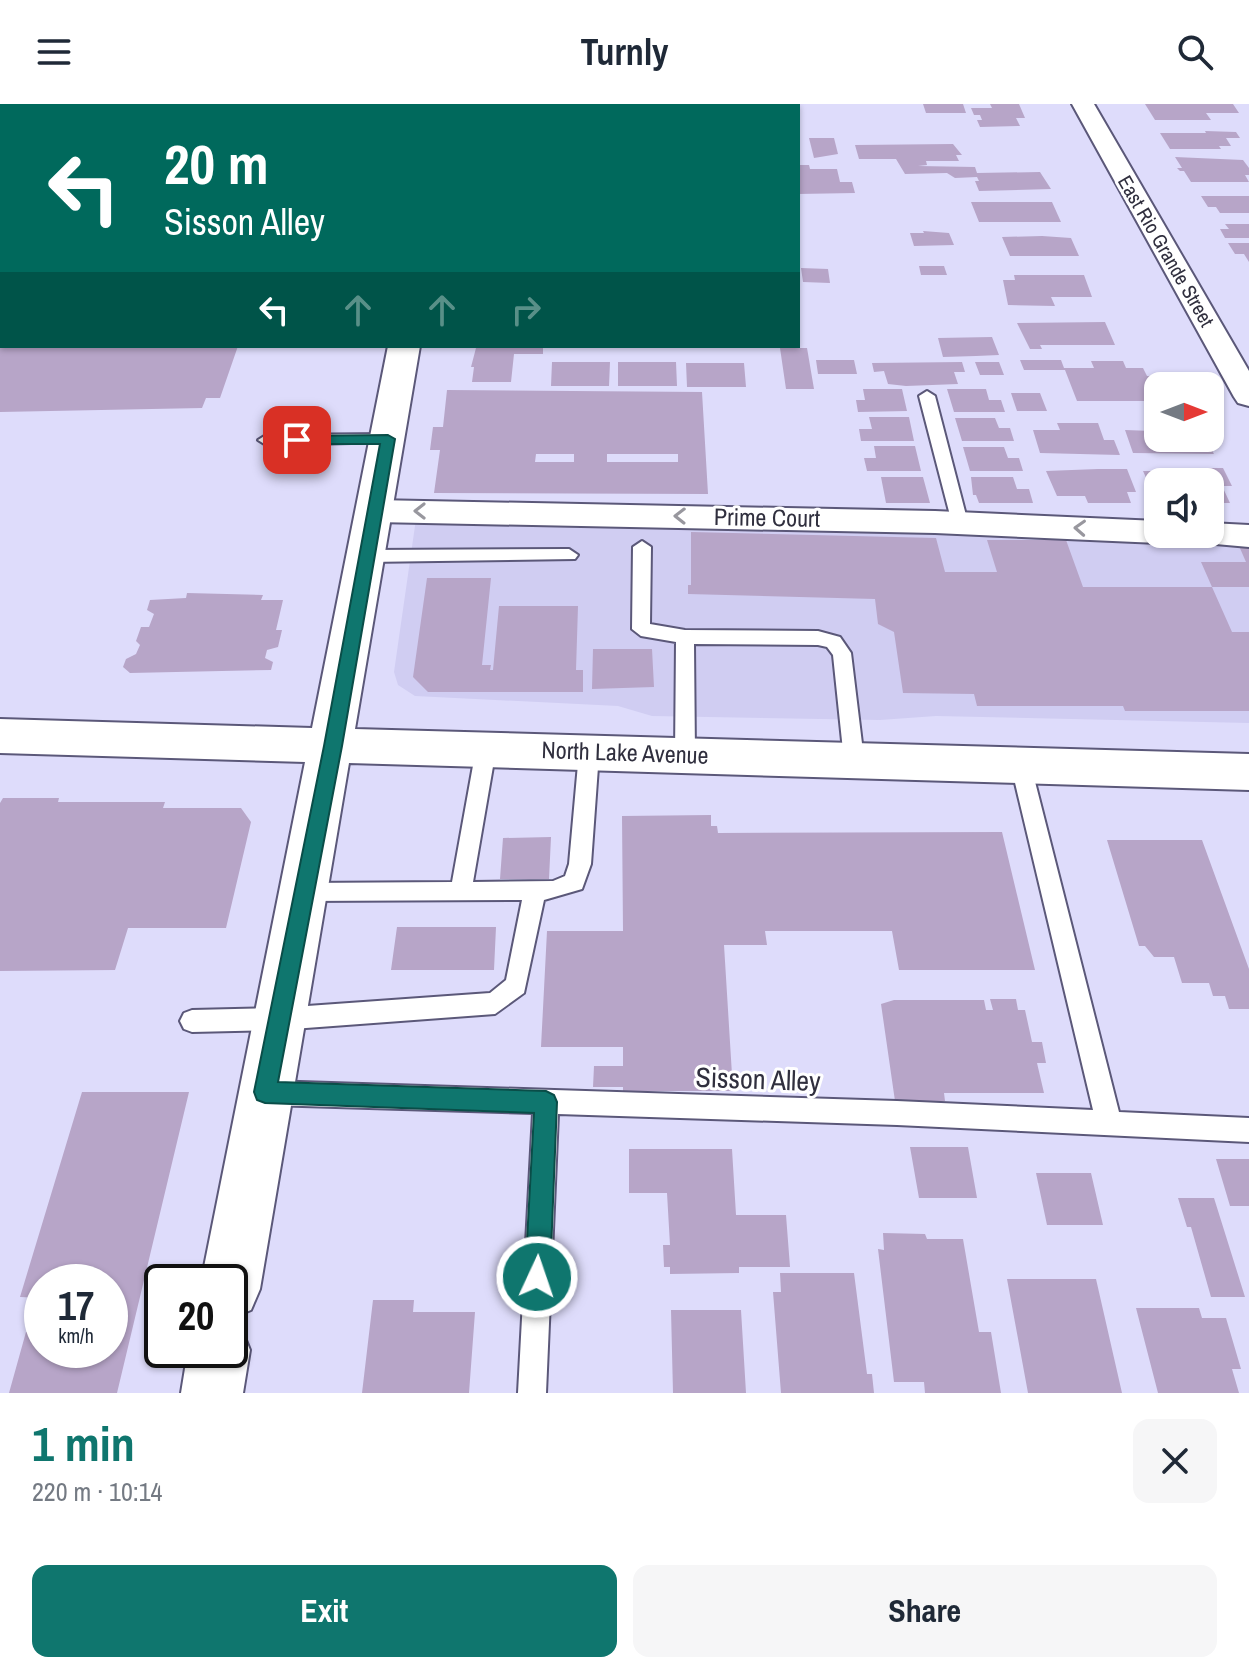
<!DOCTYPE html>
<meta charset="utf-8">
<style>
body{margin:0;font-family:"Archivo Narrow",sans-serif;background:#f6f6f7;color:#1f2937;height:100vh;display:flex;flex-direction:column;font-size:30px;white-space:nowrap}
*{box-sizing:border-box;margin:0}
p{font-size:26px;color:#747a83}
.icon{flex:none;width:44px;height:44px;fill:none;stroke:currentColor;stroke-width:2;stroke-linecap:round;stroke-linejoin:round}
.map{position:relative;height:1289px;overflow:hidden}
.panel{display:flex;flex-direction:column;background:#fff;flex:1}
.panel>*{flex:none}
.top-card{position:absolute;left:0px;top:0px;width:800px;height:244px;box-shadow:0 2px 6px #0004;background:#00695c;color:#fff;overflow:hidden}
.needle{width:52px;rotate:90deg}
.controls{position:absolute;left:1144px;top:268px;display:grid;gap:16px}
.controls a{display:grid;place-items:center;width:80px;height:80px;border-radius:16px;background:#fff;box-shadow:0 2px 6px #0004;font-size:40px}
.speed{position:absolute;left:24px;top:1160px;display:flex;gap:16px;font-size:40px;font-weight:700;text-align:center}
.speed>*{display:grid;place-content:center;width:104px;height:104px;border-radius:50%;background:#fff;box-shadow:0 2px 6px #0004;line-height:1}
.speed small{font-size:20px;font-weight:400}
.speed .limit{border:4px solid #111;border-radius:12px;background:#fff;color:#111}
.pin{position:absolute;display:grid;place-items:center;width:68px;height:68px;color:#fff;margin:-34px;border-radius:16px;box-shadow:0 4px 12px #0006}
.me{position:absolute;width:88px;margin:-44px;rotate:3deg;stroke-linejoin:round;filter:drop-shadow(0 0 6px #0008)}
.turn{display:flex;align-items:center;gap:28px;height:168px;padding:0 32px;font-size:36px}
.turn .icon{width:104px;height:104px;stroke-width:2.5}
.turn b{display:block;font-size:56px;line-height:68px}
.lanes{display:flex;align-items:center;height:76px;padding:0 32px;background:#0003;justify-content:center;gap:40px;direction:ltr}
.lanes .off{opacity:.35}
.round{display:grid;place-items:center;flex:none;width:84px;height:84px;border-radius:16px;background:#f6f6f7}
.summary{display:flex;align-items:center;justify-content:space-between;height:136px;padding:0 32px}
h1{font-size:48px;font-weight:800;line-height:60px;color:#0f766e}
.cta{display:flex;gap:16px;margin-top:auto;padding:16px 32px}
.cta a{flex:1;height:92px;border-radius:16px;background:#0f766e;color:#fff;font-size:32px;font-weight:800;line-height:92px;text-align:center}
.cta a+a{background:#f6f6f7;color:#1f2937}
header{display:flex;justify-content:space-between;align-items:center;height:104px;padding:0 32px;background:#fff;font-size:36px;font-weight:800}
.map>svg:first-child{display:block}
.built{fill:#d0cdf2}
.building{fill:#b7a5c8;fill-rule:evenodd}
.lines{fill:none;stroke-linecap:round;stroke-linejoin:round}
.lane-casing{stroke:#5b5879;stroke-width:4}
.street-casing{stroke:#5b5879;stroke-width:4}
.secondary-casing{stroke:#5b5879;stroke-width:4}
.lane{fill:#fff;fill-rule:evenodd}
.street{fill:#fff;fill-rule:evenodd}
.secondary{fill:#fff;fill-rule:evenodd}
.oneway{stroke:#98979e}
.route{fill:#0f766e;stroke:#0a4d48;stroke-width:2}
.labels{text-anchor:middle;stroke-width:6;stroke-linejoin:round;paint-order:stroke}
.far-street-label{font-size:20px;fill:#302f3e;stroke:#fff}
.street-label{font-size:24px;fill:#302f3e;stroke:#fff}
.near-street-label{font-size:28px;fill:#302f3e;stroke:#fff}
</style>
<header><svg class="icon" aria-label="menu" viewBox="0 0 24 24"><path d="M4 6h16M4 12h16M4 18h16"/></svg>Turnly<svg class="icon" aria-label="search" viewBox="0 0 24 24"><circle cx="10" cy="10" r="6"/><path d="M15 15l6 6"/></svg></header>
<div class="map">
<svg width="1249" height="1289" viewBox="0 0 1249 1289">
<rect width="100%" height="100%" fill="#dedcfb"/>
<path class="built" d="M416 415H493L1249 439V619L936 612 880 616 652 612 618 602 415 592 398 581 394 568Z"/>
<path class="building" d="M923 0H963L966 9H926Z
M990 0H1019L1025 14H1016L1020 22 980 23 977 16H982L980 11H974L971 4H992Z
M1145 0H1233L1239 9H1206L1211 16H1155Z
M1205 27 1236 28 1240 34H1226L1231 42H1219L1221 45H1170L1160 29H1206Z
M809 34H834L838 50 814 54Z
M953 40 962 51H956L959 57H926L927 61 918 62 975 63 977 69 1040 68 1051 85 979 87 975 77H979L977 73 955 74 947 69 905 70 896 55H859L855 41Z
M1175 53 1243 56 1249 64V71H1245L1249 78H1191L1184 67H1180L1177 64H1182Z
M798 61H809L810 65H837L840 78H852L855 89 798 90Z
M1201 92H1249V109H1220L1216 103H1208Z
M971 98H1052L1061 118H979Z
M1225 120H1249V134H1225L1220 125H1229Z
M923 127 949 129 954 141 914 142 910 129H924Z
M1042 132 1071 134 1079 152H1010L1002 133Z
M1228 139H1249V158L1244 150H1235Z
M919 162H944L947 171H921Z
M801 164 828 165 830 179 803 178Z
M1014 171H1084L1092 193H1051L1055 202 1008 201 1003 176H1015Z
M1105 218 1115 241H1040L1042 245H1030L1017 219Z
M992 233 999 251 976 252 943 253 938 234Z
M0 242H238L220 294H206L202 304 0 308Z
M543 242V250H514L511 278H472L474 263H471L476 244Z
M780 244H807L814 285H786Z
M816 256H854L857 270H818Z
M1020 256H1061L1064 264H1094L1091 257H1123L1126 264H1143L1147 272H1153L1158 283V297H1077L1065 266H1024Z
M552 258H610L609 282H551Z
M618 258H676L677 282H618Z
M962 258 965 268H954L958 280 906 282 888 280 884 267 874 268 872 259Z
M975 258H999L1004 271H980Z
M686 259H744L746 283H687Z
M863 285H902L907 307 858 308 856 296H865Z
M947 285H986L989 296H1001L1005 308H954Z
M447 286 702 288 708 390 434 389 440 346H430L433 323H443ZM536 350H574V358H535ZM607 350H678V358H607Z
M1011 289H1040L1047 307H1017Z
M869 313H909L914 337H861L859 325H872Z
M955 314H995L999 324H1010L1014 337H962Z
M1057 319H1098L1104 336H1114L1120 351 1040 349 1033 326H1060Z
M1149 319H1158V334L1207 336 1214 350 1133 349 1125 326 1152 327Z
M874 342H915L921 367H867L864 354H876Z
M963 343H1004L1008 354H1019L1023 367H970Z
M1207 364H1223L1232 382H1222L1230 399H1210V378H1158V391H1154L1143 367H1209Z
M1098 365H1127L1136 388H1127L1131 399H1088L1085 392H1057L1046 367Z
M881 373H923L930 399H886Z
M971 373H1013L1017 385H1029L1033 399H979L976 391H973Z
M691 428 936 434 945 468H997L987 436H1066L1083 483H1212L1232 528H1249V607H1125L1123 602H977L974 590 903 589 894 528 878 520 875 495 688 490V481H691Z
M1239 442H1249V483H1212L1201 458H1246Z
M427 474H491L482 561H491L490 566H493L499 502H578L576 566H583V588H428L413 573Z
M187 489 263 491 261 496H283L276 526H282L278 543 267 546 265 554 273 558 271 566 130 569 123 563 126 555 136 550 140 541 136 537 141 523H149L154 510 147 506 150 496 186 494Z
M593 545H652L654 583 592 585Z
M3 694H59L58 698H165L163 704H241L251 718 226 824H128L115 866 0 867V699Z
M711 711V722H717L718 729 1002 728 1035 866H899L892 827H765L767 841H724L733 987H623V983H593L594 962H623V943H541L547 827H623L622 712Z
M551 733 549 775H500L503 734Z
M1107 736H1202L1249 865V905H1229L1225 892H1213L1209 879H1182L1174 853H1154L1145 842H1139Z
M397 823H496L494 866H391Z
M990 895H1016L1018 906H1025L1032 938H1042L1046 959H1037L1044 989H944L945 997H895L881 900 894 896H984L986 906H993Z
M82 988H189L117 1289H9L26 1228H35L41 1206 42 1246H110V1178H42V1194L20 1193Z
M910 1043H968L977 1094H919Z
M629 1045H732L736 1111H786L790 1163H739V1169L670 1170V1163H664L663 1141H670L667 1089H629Z
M1216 1055H1249V1102H1230Z
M1036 1069H1091L1103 1121H1047Z
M1178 1094H1214L1245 1193H1211L1191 1123H1187Z
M883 1129 925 1130 927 1135H963L979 1228H991L1001 1289H925L924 1278H894L878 1145 884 1146Z
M780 1169H854L867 1270H872L874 1289H781L773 1188H781Z
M1007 1175H1096L1122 1289H1028Z
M373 1196H414L413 1208H475L469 1289H362Z
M1136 1204H1199L1202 1214H1226L1241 1265H1232L1239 1289H1158Z
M671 1206H741L746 1289H673Z"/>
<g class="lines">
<g class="lane-casing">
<path id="lane" d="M56 0H68L55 2Z
M2 91V101L0 102V92Z
M927 287 935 292 968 419 960 425 952 419 919 292Z
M388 330 396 335 394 338 266 341 258 336 266 331Z
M642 437 651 443 650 520 685 526 818 527 840 533 851 549 864 656 861 662H847L844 656 833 551 827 543 818 541 694 540 695 652 692 658H678L675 652 676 538 641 532 632 525 633 443Z
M569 445 578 451 575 455 367 458 358 452 367 446Z
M486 637 493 640 496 645 473 778 553 777 565 772 569 760 579 649 582 643H596L599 649 591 760 582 785 544 796 524 889 495 910 279 926 192 928 184 925 180 917 184 909 192 906 279 904 490 889 506 876 522 796 303 797 295 795 292 788 295 781 303 779 452 778 476 645 479 640Z
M1021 654 1028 656 1031 662 1119 1008 1249 1014V1038L897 1021 558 1010 546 1289H518L533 1009 269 1001 260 997 257 989 260 981 269 977 897 997 1093 1006 1011 662 1014 656Z"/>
</g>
<g class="street-casing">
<path id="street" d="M1072 0H1094L1249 267V302L1238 299 1234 293Z
M0 137H2V153H0Z
M375 396 935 407 1158 417V430H1174L1170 436 1158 439 935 429 375 418 363 415 358 407 363 399Z
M1210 419 1249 421V443L1193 438 1188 430H1210Z"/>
</g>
<g class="secondary-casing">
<path id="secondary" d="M436 0H462L435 2Z
M388 242H420L355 625 1249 650V686L349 659 260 1185 251 1206 230 1215V1178H201L305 658 0 649V615L312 624Z
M230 1220 241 1224 250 1246 243 1289H181L188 1246H230Z"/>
</g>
<use href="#lane" class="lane"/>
<use href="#street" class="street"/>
<use href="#secondary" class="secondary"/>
</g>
<defs><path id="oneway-chevron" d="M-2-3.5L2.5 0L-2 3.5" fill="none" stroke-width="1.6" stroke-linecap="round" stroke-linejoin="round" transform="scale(2)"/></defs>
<g class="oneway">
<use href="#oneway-chevron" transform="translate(420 407) rotate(180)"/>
<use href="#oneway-chevron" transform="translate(680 412) rotate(-179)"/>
<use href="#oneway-chevron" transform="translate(1080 424) rotate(-177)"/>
</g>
<path class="route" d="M388 331 395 335 342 642 278 978 546 987 554 991 557 998 550 1173 546 1182 537 1185 529 1182 525 1173 534 1009 265 999 257 996 254 988 324 642 380 340H297L290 336 297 332Z"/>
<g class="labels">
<g class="far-street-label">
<text transform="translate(1166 147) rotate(60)" y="7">East Rio Grande Street</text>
</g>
<g class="street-label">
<text transform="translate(767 414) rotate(1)" y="8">Prime Court</text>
<text transform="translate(625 649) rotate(2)" y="8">North Lake Avenue</text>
</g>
<g class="near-street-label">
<text transform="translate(758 975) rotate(2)" y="10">Sisson Alley</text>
</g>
</g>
</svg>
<div class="controls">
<a><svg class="needle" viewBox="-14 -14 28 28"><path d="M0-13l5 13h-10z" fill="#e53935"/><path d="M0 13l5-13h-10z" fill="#747a83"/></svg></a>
<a><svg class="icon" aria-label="sound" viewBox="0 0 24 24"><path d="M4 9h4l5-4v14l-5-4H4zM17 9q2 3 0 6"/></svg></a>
</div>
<div class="speed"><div>17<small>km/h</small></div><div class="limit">20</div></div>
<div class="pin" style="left:297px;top:336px;background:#d93025"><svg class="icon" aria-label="arrive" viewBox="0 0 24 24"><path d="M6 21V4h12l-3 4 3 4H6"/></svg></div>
<svg class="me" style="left:537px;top:1173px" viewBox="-20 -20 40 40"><circle r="17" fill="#0f766e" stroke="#fff" stroke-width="3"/><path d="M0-11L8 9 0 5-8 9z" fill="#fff"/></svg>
<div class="top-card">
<div class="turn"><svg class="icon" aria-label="left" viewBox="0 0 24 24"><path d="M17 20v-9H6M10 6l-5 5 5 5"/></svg><div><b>20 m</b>Sisson Alley</div></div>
<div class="lanes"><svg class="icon" aria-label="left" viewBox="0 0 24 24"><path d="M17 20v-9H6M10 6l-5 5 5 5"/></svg><svg class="icon off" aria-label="ahead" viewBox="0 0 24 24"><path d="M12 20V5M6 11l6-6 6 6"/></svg><svg class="icon off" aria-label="ahead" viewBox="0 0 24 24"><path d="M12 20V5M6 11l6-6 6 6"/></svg><svg class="icon off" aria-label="right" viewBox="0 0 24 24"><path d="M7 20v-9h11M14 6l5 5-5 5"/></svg></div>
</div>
</div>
<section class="panel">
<div class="summary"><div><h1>1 min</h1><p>220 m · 10:14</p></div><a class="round"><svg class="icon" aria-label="close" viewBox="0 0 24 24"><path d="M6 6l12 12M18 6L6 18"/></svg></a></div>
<div class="cta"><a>Exit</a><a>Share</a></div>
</section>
